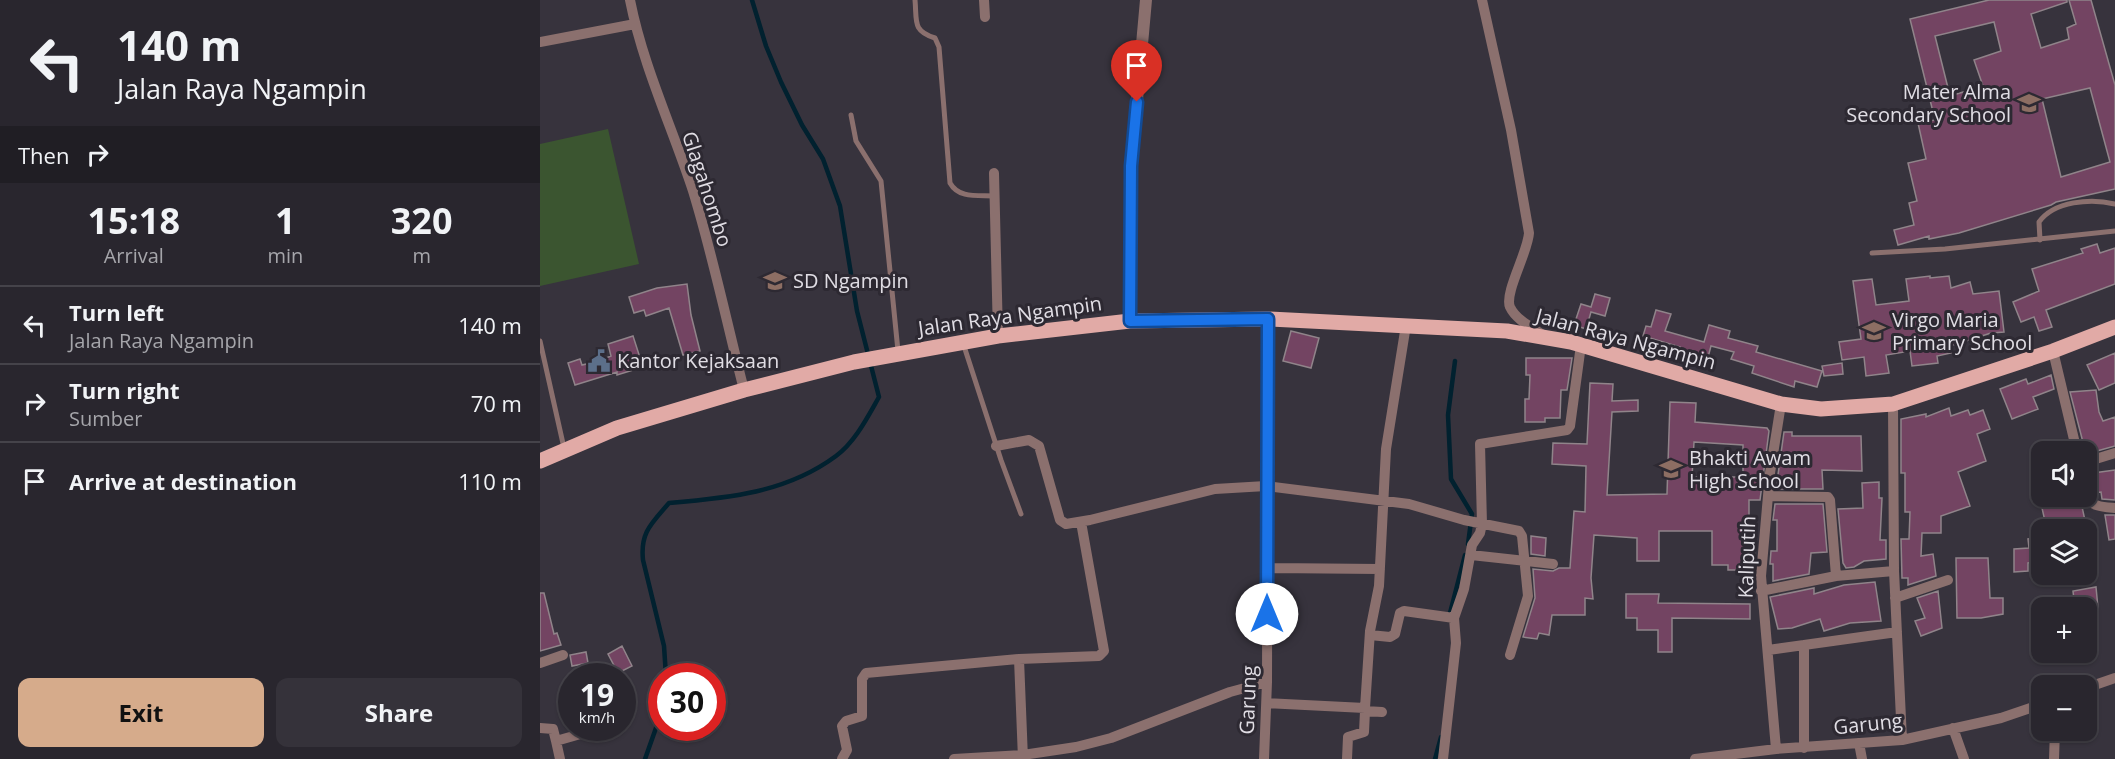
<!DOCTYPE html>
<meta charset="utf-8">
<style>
body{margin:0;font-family:"Open Sans",sans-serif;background:#35323a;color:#f1f3f6;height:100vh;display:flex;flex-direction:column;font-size:22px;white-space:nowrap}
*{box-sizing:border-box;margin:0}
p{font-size:20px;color:#a5a5aa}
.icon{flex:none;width:33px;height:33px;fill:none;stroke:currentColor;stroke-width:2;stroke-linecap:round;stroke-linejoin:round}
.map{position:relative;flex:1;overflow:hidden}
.sheet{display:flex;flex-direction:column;background:#29262e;width:540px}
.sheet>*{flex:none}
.banner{background:#29262e;color:#f1f3f6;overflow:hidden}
.fabs{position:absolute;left:1491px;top:441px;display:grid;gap:12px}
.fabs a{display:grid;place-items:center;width:66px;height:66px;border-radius:12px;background:#29262e;box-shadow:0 2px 4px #0004,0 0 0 2px #45434a;font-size:30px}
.speed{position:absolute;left:18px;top:663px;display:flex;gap:12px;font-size:30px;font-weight:700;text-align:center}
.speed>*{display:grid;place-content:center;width:78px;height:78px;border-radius:50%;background:#29262e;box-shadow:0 2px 4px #0004,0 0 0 2px #45434a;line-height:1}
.speed small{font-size:15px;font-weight:400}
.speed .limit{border:9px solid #d22;background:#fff;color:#111}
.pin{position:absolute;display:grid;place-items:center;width:51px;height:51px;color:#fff;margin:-62px -26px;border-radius:50% 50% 50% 0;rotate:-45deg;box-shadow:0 0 6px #0007}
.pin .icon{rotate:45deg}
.me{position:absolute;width:66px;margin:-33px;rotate:0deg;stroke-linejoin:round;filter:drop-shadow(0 0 4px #0008)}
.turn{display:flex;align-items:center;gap:21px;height:126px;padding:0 18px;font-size:27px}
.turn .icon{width:78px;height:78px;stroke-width:2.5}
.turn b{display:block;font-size:42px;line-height:51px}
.then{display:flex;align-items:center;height:57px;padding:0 18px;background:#0003;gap:12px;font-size:22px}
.eta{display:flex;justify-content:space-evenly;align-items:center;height:102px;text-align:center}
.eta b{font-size:36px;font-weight:700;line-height:42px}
.cta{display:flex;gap:12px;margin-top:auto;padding:12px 18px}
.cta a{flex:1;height:69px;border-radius:12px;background:#d6ab8b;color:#111;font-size:24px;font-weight:700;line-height:69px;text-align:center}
.cta a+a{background:#35323a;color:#f1f3f6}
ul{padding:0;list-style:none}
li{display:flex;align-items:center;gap:18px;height:78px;padding:0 18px;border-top:2px solid #45434a}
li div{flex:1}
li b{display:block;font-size:22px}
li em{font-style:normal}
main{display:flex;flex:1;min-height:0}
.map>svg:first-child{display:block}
.green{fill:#3b5530}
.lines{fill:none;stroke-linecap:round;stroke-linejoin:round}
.stream{stroke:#01212f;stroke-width:4.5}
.building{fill:#734462;stroke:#90848a;stroke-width:1.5;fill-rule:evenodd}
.service{stroke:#8b706e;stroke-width:5}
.minor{stroke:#8b706e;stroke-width:10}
.tertiary{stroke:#8b706e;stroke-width:12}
.primary{stroke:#e1aaa6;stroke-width:15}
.route-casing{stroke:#114b97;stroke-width:15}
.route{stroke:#1a73e8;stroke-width:10}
.labels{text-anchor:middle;stroke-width:6;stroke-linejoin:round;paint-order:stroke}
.poi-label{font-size:20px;fill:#e0dde4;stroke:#2d2932;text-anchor:start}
.street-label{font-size:20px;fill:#e0dde4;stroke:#2d2932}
</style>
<main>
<section class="sheet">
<div class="banner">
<div class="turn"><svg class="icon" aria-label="left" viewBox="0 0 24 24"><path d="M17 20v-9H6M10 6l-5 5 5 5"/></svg><div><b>140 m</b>Jalan Raya Ngampin</div></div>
<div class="then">Then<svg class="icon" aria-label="right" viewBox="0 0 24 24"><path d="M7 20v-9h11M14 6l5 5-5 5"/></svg></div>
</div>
<div class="eta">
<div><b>15:18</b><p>Arrival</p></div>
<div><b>1</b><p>min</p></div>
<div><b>320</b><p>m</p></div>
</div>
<ul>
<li><svg class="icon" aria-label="left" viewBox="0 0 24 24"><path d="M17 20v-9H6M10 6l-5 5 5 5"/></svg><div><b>Turn left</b><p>Jalan Raya Ngampin</p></div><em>140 m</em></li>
<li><svg class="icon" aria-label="right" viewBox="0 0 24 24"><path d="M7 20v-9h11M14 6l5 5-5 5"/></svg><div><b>Turn right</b><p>Sumber</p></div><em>70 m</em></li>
<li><svg class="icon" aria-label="arrive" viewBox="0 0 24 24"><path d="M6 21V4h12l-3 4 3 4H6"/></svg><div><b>Arrive at destination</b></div><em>110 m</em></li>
</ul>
<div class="cta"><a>Exit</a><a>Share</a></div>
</section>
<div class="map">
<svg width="1575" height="759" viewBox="0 0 1575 759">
<rect width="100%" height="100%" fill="#37333d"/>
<path class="green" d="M68 129 99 264 0 286V144Z"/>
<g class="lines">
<path class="stream" d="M915 361 908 415 911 479 932 514 928 544
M910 613 925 555
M126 676 124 646 103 560C100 532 112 523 129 503 188 498 246 493 296 456 315 442 327 418 339 397L317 311 300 206 283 159 262 125 241 82 226 46 212 0
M105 759 122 711
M895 759 901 737"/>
</g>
<path class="building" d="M1449 0H1527V2L1491 14 1501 48 1529 39 1527 28 1536 24 1529 0H1551L1575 85V189L1516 202 1511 205 1419 233 1389 239V236L1358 245 1354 230 1374 225 1369 203 1377 201 1368 163 1386 159 1378 123 1395 120 1370 19ZM1454 22 1461 51 1434 60 1443 86 1410 96 1395 36ZM1550 88 1570 162 1521 177 1502 99Z
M1557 244 1560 253 1575 248V284L1506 310 1512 327 1499 331 1494 317 1481 322 1473 302 1499 291 1492 269 1543 253 1541 249Z
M1390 276V278L1409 276 1411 288 1430 282 1433 294 1459 291 1464 332 1451 333 1410 346 1411 353 1397 356 1398 363 1372 366 1370 351 1346 355 1349 373 1326 376 1324 357 1302 360 1299 342 1321 339 1313 281 1332 279 1336 305 1369 301 1366 279Z
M147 284 151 315 160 351 143 355 129 308 106 316 104 310 94 313 89 297 117 288Z
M1055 294 1070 298 1065 316 1051 312 1046 329 1034 325 1041 304 1051 307Z
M1116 310 1131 314 1125 331 1164 342 1169 325 1190 331 1188 338 1218 346 1216 352 1282 371 1277 387 1255 381 1254 387 1212 373 1214 366 1191 359 1194 352 1171 346 1167 361 1138 354 1140 347 1103 336 1106 326 1111 327Z
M751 331 779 338 771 368 743 361Z
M93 336 103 367 77 375V372L35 385 28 363 40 359 42 365 59 361 71 356 68 344Z
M1575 353V383L1559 390 1547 365Z
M986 358H1032L1027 390H1021L1020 418H1005V422H985V399H989L990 375H986Z
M1302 363 1303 374 1284 376 1282 366Z
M1511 375 1514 389 1493 397 1498 409 1472 419 1460 389 1486 379 1488 384Z
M1050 383 1073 384 1072 401 1098 400V411L1072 412 1067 495 1127 494 1130 402 1156 403 1155 422 1227 428 1229 431 1220 500H1209V537H1215L1214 564H1199V570H1188V565H1172V531H1119V561H1097V538L1054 535 1051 578 1053 599 1045 598V615H1012L1009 635 999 633 997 639 983 637 995 598 993 569 1013 571 1019 568H1030L1034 511 1045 512 1046 466 1012 464 1013 443 1047 444ZM1154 442 1203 445V477H1152Z
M1556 390 1559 412 1563 421 1575 417V446L1546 454 1530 392Z
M1409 408 1411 416 1428 410 1430 415 1443 410 1450 429 1437 434 1446 461 1418 472 1430 506 1401 516V533H1382L1381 556 1393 554 1396 576 1368 585V578H1362L1361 539H1369L1370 512H1365V473H1361V419L1386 414V417Z
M1244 432H1252V436H1321L1322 471 1282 470 1283 489H1236Z
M1575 470V500L1562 499 1561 492 1553 493 1546 489V474Z
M1339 482V498H1342L1340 540H1346V559L1324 561 1314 567 1306 568 1303 563 1298 509 1323 508 1322 483Z
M1541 502 1547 530H1507L1502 508Z
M1235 504H1283L1287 552 1271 553 1269 574 1233 581V564H1230L1231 551H1237V520H1233Z
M1565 515H1575V539L1569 540Z
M991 536 1006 538 1005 556 991 554Z
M1502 537V561L1488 563V571L1474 572V549L1489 548 1488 539Z
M1416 558H1448L1450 598H1463V614L1441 618H1417Z
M1335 582 1341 621 1310 623 1284 631 1280 619 1252 628 1238 629 1230 597 1274 588V594L1304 585Z
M1556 587 1558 608H1535L1533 591Z
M1398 591 1402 628 1381 636 1375 621 1385 618 1377 598Z
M0 593H4L14 634 17 633 21 645 0 651Z
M1086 594H1119L1118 603 1210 604V619L1132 618V652H1118V630H1097V618H1086Z
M82 646 92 666 78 673 68 654Z
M46 652 48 663 32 666 30 655Z"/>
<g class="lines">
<path class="service" d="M375 0C377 21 372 31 395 38L399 47 410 183C419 199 438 195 455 196
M311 115 316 141 341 181 358 351
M1500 240 1499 222C1514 201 1551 198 1575 204
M1332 253 1405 249 1575 231
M0 341 24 448
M423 343 461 460 481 514"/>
<path class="minor" d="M90 0C103 66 132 127 153 191 173 256 187 324 204 390
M444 0 445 17
M942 0 971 130 989 233C988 252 964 293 970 307 976 320 993 328 1003 335
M0 42 95 24
M454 173 458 336
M1513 351 1537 452
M1353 404 1354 571 1362 740
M456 446 489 440 499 446 520 520 526 524 550 520 675 489 726 486 869 504 924 520 979 531 982 536 988 596 970 655
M1546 462 1575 453
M1228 496 1288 497 1290 500 1296 576
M1546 496C1552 507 1563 507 1575 508
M931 555 1013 564
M727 568 840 569
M1221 591 1296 576 1354 571
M1355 598 1408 580
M830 635 850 637 855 634 860 613 864 611 914 618
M1228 650 1264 645
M0 663 23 655
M1546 688 1575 678
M727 703 825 708V711L842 712
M825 708 830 631 839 586 846 449 866 325
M0 728 13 729 16 741 44 733 43 728
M1413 728 1424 759
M44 733 70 728
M16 741 20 759
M1319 743 1322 759
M1264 748V645L1357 632
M1236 749 1221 576 1230 473 1241 404
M302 759 307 750 302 726 306 721 322 716V679L326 673 479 659
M414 759 483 755 536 747 571 738 690 692 727 682
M483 759 479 659 559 656 564 651 541 522
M724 759 727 682 728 319
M807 759 808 737 824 732 825 711
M903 759 916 643 914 618 924 589 932 545 940 533 942 524 940 444 1027 430 1030 426 1041 345
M1155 759 1236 749 1362 740 1461 718 1502 704
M1514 759 1515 730"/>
<path class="tertiary" d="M590 321 591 166 606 0"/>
<path class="primary" d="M0 461 77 428 204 390 314 362 458 336 590 321 728 319 967 331 1031 342 1241 404 1281 409 1353 404 1513 351 1575 327"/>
</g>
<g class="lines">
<g class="route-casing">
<path id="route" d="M597 102 591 166 590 321 728 319 727 614"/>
</g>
<use href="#route" class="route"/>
</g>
<defs>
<g id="school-bare" transform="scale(1.8)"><path d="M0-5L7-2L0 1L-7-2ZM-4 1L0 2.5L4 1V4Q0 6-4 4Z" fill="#8d6e63" stroke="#2d2932" stroke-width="2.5" paint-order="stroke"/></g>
<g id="civic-bare" transform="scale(1.8)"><path d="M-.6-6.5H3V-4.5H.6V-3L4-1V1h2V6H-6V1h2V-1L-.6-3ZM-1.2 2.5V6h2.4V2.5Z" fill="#5c6f8a" stroke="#2d2932" stroke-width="2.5" paint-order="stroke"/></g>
</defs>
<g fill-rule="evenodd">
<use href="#school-bare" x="1489" y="103"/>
<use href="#school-bare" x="235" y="281"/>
<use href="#school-bare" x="1334" y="331"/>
<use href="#civic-bare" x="59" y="361"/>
<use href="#school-bare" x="1131" y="469"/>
</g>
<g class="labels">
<g class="poi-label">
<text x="1471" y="99" text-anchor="end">Mater Alma<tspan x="1471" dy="23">Secondary School</tspan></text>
<text x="253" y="288">SD Ngampin</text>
<text x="1352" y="327">Virgo Maria<tspan x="1352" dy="23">Primary School</tspan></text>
<text x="77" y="368">Kantor Kejaksaan</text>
<text x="1149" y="465">Bhakti Awam<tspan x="1149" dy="23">High School</tspan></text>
</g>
<g class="street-label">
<text transform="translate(167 189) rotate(72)" y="7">Glagahombo</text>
<text transform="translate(470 316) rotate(-8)" y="7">Jalan Raya Ngampin</text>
<text transform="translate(1086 339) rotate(15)" y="7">Jalan Raya Ngampin</text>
<text transform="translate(1207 557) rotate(-88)" y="7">Kaliputih</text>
<text transform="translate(708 700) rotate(-88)" y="7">Garung</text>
<text transform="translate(1328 724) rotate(-6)" y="7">Garung</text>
</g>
</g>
</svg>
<div class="fabs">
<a><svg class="icon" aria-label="sound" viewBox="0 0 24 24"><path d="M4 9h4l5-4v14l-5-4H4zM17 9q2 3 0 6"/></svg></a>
<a><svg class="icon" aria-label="layers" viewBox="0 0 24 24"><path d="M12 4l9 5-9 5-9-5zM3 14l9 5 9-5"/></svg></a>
<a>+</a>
<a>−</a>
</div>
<div class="speed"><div>19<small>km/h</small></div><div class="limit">30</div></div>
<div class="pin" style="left:597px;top:102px;background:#d93025"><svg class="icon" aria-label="arrive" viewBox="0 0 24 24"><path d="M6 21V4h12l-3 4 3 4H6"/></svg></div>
<svg class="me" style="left:727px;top:614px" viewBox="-20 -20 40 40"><circle r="19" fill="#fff"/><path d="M0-13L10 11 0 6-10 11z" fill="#1a73e8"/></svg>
</div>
</main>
